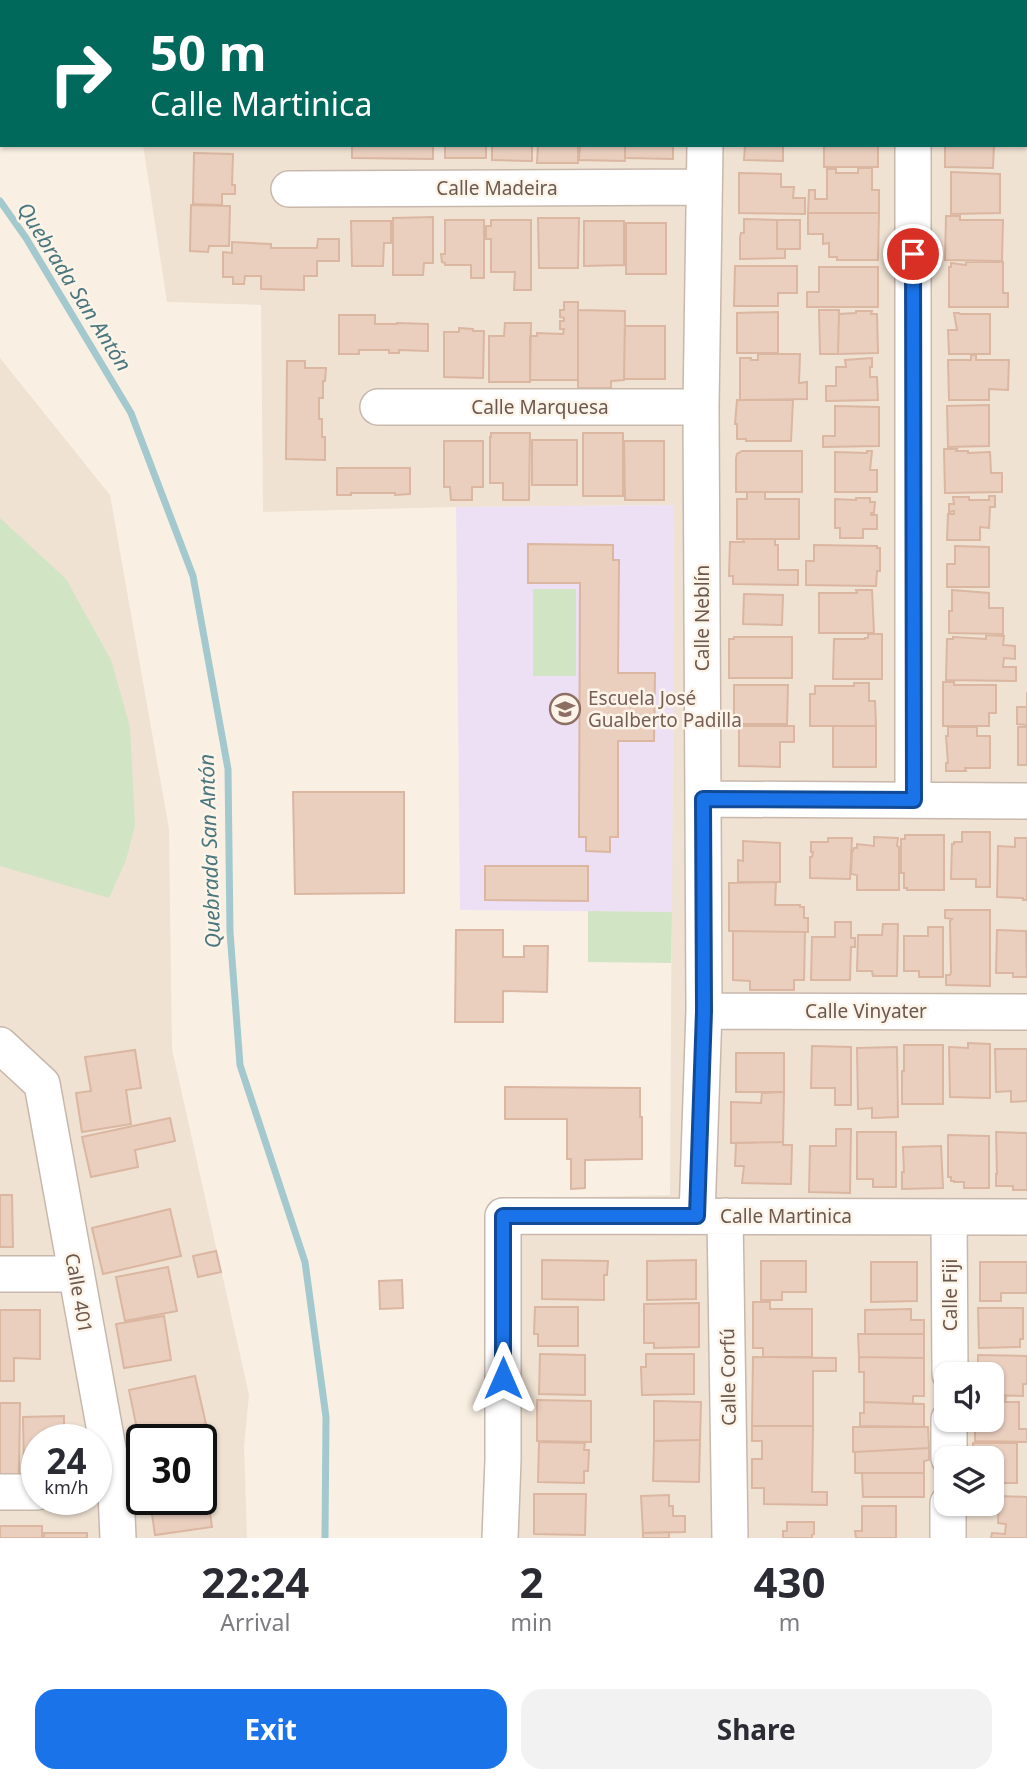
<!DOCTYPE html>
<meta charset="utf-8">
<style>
body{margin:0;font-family:"Noto Sans",sans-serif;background:#f2f2f3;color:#2b2b33;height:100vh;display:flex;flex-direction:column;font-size:26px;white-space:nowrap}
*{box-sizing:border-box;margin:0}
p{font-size:23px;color:#7c7c81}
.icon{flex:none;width:38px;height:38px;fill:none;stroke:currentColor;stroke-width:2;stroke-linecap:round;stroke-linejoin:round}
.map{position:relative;height:1538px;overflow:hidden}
.side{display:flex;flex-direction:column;background:#fff;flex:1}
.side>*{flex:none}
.guide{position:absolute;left:0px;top:0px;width:1027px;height:147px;box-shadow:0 2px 5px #0004;background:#00695c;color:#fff;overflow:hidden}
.fabs{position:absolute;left:934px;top:1362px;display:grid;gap:14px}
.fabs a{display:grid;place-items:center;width:70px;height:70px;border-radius:14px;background:#fff;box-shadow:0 2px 5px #0004;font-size:35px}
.speed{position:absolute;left:21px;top:1424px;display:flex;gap:14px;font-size:35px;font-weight:700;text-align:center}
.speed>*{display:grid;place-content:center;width:91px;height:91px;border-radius:50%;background:#fff;box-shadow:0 2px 5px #0004;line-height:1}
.speed small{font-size:18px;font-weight:400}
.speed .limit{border:4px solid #111;border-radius:10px;background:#fff;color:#111}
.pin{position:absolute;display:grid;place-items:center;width:60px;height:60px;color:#fff;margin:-30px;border:4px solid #fff;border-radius:50%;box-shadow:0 2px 7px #0007}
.me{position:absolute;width:77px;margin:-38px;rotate:0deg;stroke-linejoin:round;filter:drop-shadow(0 0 5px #0008)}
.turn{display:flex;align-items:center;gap:24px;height:147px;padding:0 35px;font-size:32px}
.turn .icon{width:91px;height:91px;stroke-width:2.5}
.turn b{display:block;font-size:49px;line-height:60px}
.eta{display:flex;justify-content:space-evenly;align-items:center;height:119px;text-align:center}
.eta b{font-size:42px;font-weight:700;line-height:49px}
.action{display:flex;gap:14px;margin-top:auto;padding:14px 35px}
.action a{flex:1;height:80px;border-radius:21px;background:#1a73e8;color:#fff;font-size:28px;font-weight:700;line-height:80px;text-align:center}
.action a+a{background:#f2f2f3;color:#2b2b33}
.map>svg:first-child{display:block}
.residential{fill:#efe2d3;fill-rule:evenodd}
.education{fill:#ede0f5}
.green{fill:#d1e4c4}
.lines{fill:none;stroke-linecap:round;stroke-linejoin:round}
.stream{stroke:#a3c9cf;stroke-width:7}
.building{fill:#eacfbf;stroke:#dbb6a1;stroke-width:2}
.minor-casing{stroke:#c8b8ac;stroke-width:38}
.minor{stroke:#fff;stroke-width:35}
.route-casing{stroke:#114b97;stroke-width:18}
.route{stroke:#1a73e8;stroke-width:12}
.labels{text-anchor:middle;stroke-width:5;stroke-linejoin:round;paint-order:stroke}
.street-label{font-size:19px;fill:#6d584d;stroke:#fcf4e9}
.education-label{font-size:19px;fill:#785e54;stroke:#fcf4e9;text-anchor:start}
.water-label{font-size:21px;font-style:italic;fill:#4a767e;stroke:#fcf4e9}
</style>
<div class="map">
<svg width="1027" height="1538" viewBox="0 0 1027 1538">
<rect width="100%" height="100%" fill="#f9f0e3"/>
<path class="residential" d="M14 0H1027V1538H484L491 1199 670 1195 674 505 456 507 263 512 261 305 167 302 143 145H1026V2H14ZM947 1374H992V1419H947ZM947 1458H992V1503H947Z
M0 358 110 495 169 829 172 1049 249 1395 244 1447 247 1538H0ZM37 1440H96V1500H37ZM142 1440H201V1500H142Z"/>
<path class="education" d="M674 505 672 912 460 910 456 507Z"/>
<path class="green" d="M0 518 66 579 111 660 130 727 135 825 126 860 109 898 0 866Z
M533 589H576V676H533Z
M588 911 672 912 671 963 588 962Z"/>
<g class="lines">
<path class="stream" d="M0 201 26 238 131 413 193 576 228 769 230 932 240 1065 305 1262 326 1417 325 1538"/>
</g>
<path class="building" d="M58 0H87V2H58Z
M203 0H250V2H203Z
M415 0H462V2H415Z
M496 0H524V2H496Z
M634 0H668V2H634Z
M739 0H788V2H739Z
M827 0H879V2H827Z
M949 0H992V2H949Z
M352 145H433V159L352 158Z
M445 145H486V158H445Z
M492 145H532V161L492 160Z
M538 145H578V163H537Z
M580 145H625V161L579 160Z
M625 145H673V159L625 158Z
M745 145H783V161L744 160Z
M824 145H878V167H824Z
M945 145H994L993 168 945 167Z
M194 153 233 154 232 185H235V194H222V205L193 204Z
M858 168H872V190H879V213H808L809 190H815V199H827V169H836V173H858Z
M951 172 1000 174V213L951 214Z
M739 173 781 174V187H794L793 198H805V214L739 213Z
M191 205 230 206 229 246H209L208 252 190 251Z
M808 213H879L878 260H837V257H829V243L823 244V234H808Z
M946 216H960V220H1003L1002 261 945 260Z
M433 217V263H424L423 275H393V218Z
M538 218H579L578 268H539Z
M744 219 777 220V249H785V258L740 259V237L741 233H744Z
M445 220H484V278H471V265H445V263L442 262 441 254H445Z
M491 220H531V290H514L515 272H491V239H486V226H491Z
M777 220H800V249H777Z
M351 221H391V243H384L383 266H352Z
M584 221H624V265L584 266Z
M626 223H666V274H626Z
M318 239H339V261H317V276H304V290L261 289V276H245L244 284H233V277H223V252L232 253V242L271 244V248H317Z
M966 262H1003V293H1008V307H949V267H951V263L966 265Z
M735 266H797V293H778V306H734Z
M819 267H878V307H807V292H819Z
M564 302H578V380H530V336H537V333L563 334 564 329H560V321H564V318L560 317V310H564Z
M578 310 625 311 624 380 611 381V388H578Z
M819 310H839L838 354H820Z
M856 311H872L871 314H877L878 353 838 354 839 314 856 313Z
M778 312V353H737V313Z
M954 313H959L960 314H990V354H949L948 330H957Z
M339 315H375V324H397V323L428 324V351L399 350V353H389V350H359V354H339Z
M505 323H531L530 382H489V336H504Z
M625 326H665V379H624Z
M459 328 473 329V331H484L483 378 444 377V332H459Z
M758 354H800L799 383 807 382V399L740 400V358H751V360H758Z
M971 355H976V360H1009L1008 390 989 389V400H949L948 360H971Z
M872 358V367H870V377H877L878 400 826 401V386H836V367H846L845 360Z
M287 361H305V368H326L325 381H323V398H319V419H322V437H325V460L286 459Z
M737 400H793L791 441H746V439H737V424H735Z
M989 405V446L948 447 947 406Z
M835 406 879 407V446L823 447V436H835Z
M491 433H530L529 500H503V483H490V437H491Z
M583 433H623V496H583Z
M532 440H577V485H532Z
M444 441H483V487H472V500H451L450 487H444Z
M624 441H664V500H625Z
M944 449H957L956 451H968V453L990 452 991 473H1002V492L945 493Z
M742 451H802V492H736V458L737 454Z
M867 451H872L870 470H877V492H835V452L867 453Z
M337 468H410V494L395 495V493H351V495H337Z
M747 492H765V499H799V539H737V499H747Z
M989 496H995V507H990L989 528 980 527V540H947L948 514H954V511L949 512V504H954L953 497H969V500H989Z
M856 498H870V502H875L874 513H871V515H877V529H863V538H840V528H835V499L856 500Z
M743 539H775V545H778V570H798V585L733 584V576H729L730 542H744Z
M528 544 613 545V560H619L618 673H655L654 741H618V837H610V852L586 851V837H579L580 583H528Z
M814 545 877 546V548H880V571H877L876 586 806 585V561H814Z
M955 546 989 547V587H947V564H955Z
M856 590H872L874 633H819V593H857Z
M952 590 989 593V608H1003V634L949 633V611H952Z
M744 594 783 595 782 625 743 624Z
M868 634H882V679H833L834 639H865V638H868Z
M986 635 1004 636 1003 645 1015 646V659L1004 658 1003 667H1016V681L946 680 947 639H953V637L986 639Z
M734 637H792V678H729V639H734Z
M943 682H954V685H996V713H989V726H943Z
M854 683H869V701H875L876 726H810V694H815V686H854Z
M734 685H788L787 724H734Z
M1027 692V725L1017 724V707H1027Z
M739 726H794V742H780V767L739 766Z
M833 726H876V767H833Z
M948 727H977V736H990V768H965L966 771H946V763H948L946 736H948Z
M1018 727H1027V765H1018Z
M293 792H404V893L295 894Z
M962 832H990V887H976V879H951L952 844H954V842H962Z
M905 835H944V890H907V888H904V873H901V839H905Z
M874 837 898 838 897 846 899 847V890H857V875L851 874 852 851H853L854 848H857V844L874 846Z
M828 838H852L850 879 810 878V857H812L813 852H811V842H828Z
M1015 838H1027V900H1023V898L997 897 998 846 1015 847Z
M743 841 780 843V882H738V860L743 861Z
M485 866H588V901L485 900Z
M776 882 775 905H800V907H804V918H808V932L729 931V883Z
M945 910H990V986L946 985V975H950L951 972 950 921 952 919 945 918Z
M835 922H851V938H855V947H851L850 980H811L812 937H835Z
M883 924H898L897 976H873L872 971H857L858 935H882Z
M928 927H943V977H919V971H904V936H928Z
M456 930H503V957H524V946H548L547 992 503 991V1022H455Z
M997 930 1026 931 1027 977H1013V973H996Z
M733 931 805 932 804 980H794V990H750V981L733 980Z
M968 1043 990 1044V1098L950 1097 949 1047 968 1048Z
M904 1045H943V1104H902V1071H904Z
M812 1046 851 1047V1105H835V1088H811Z
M897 1047 898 1117 872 1118V1108L858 1109 857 1048Z
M995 1049H1027V1101L1011 1102V1091L996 1092Z
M135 1050 141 1088 126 1090 131 1124 82 1132 76 1093 91 1091 85 1057Z
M736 1053H784V1092H736Z
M505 1087 640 1088V1117H642V1159L585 1160V1188L571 1189V1159H567V1119H505Z
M784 1092 783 1142 731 1143V1102L761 1103 762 1093Z
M170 1118 175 1141 135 1150 138 1167 91 1177 82 1137Z
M836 1129H851L850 1193 809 1192 810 1146H836Z
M857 1132H896V1187H873V1179H857Z
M996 1132 1027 1133V1190H1013V1186H996V1174H997Z
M948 1135 989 1136V1188H964V1182H954V1181H951V1177H948Z
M783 1142V1145H792L791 1184 742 1183 744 1166H735L736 1143Z
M941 1146 943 1188 902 1189V1172H904L903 1147Z
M0 1195H12L13 1247H0Z
M170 1209 181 1256 103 1274 92 1228Z
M216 1251 221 1272 198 1277 193 1256Z
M542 1260 608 1261 607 1275H604V1300L542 1299Z
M696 1260V1299L647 1300V1261Z
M761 1261H806V1292H782V1300H761Z
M871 1262H917V1301L871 1302Z
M980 1262H1027V1293H1001V1301H980Z
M168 1267 177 1311 125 1321 116 1277Z
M402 1280 403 1308 380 1309 379 1281Z
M753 1302H770V1309H812V1357H763V1348H753Z
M699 1303V1347L654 1348V1343H644V1304Z
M535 1307H578V1346H538V1334H534Z
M978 1308H1023V1339H1020V1347L979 1348Z
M911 1309V1320H924V1334H865V1310Z
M0 1310H40V1359L14 1358V1381H0Z
M164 1316 171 1360 124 1368 116 1324Z
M858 1334H924V1358L859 1357Z
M540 1354 585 1355V1395L539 1394Z
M646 1354H694V1394L642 1395 641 1367H646Z
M978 1355 1027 1356V1384H1023V1396L992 1395V1374H978Z
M753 1357 836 1358V1371H813V1426H752Z
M859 1357 924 1358V1396H913V1404L864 1402V1372H859Z
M195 1376 206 1424 139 1439 129 1390Z
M992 1396H1006L1005 1402H1019V1429H1027V1442L975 1441V1421H971V1419H992Z
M537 1400 591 1401V1442L537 1441Z
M654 1401 701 1402 700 1440 654 1441Z
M864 1402 924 1404V1427L860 1426V1413H864Z
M0 1403H20L19 1476H0Z
M64 1416V1440H37V1471H24L23 1417Z
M752 1426H813L812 1492H827V1505L764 1504V1488H752V1459H762V1441H752Z
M853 1427H928L929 1448 853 1452Z
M700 1440 699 1482 653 1481 654 1441Z
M539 1442 585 1443 584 1450H589L588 1471H584V1483L538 1482Z
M973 1443H1017V1483H992V1458H973Z
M929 1448V1460L924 1461V1473H855V1452Z
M862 1473H924V1497H863Z
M207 1492 212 1527 155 1535 150 1500H201V1493Z
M534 1494H586L585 1535 534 1534Z
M669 1495V1506H673V1516H685V1532L643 1533 641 1496Z
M999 1496 1027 1497V1538H991L992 1533 1005 1534 1006 1524 998 1523Z
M862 1506H896V1538H856L855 1531H862Z
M787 1522H814V1534L812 1535V1538H783V1531H787Z
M0 1526H42V1538H0Z
M669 1532V1538H643V1533Z
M44 1533H87V1538H44Z"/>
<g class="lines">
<g class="minor-casing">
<path id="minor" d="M913 0V2
M705 2V0
M913 145V800
M289 189 704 187
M378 407H701
M703 799 1027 801
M704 1011 1027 1012
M0 1045 42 1084 116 1492 118 1538
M697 1216 704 1011 701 407 705 145
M725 1216 730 1538
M949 1217 950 1374
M0 1274H76
M949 1458V1419
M0 1492H37
M500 1538 503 1460V1216L1027 1217
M948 1538V1503"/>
</g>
<use href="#minor" class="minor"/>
</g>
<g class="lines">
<g class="route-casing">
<path id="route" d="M503 1378V1216H697L704 1011 703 799 914 800 913 254"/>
</g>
<use href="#route" class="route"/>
</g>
<defs>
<g id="school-ring" transform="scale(1.575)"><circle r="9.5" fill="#fcf4e9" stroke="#8d6e63" stroke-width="1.5"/><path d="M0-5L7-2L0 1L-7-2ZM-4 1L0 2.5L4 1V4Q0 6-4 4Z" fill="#8d6e63"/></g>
</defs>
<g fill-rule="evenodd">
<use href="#school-ring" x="565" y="709"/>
</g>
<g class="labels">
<g class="street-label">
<text x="497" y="195">Calle Madeira</text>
<text x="540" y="414">Calle Marquesa</text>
<text transform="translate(702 618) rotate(-90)" y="7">Calle Neblín</text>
<text x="866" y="1018">Calle Vinyater</text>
<text x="786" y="1223">Calle Martinica</text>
<text transform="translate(79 1293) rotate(80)" y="7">Calle 401</text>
<text transform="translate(950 1295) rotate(-90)" y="7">Calle Fiji</text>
<text transform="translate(728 1377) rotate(-91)" y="7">Calle Corfú</text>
</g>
<g class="education-label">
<text x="588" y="705">Escuela José<tspan x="588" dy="22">Gualberto Padilla</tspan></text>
</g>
<g class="water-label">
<text transform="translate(74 287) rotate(58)" y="7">Quebrada San Antón</text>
<text transform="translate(210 851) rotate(-92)" y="7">Quebrada San Antón</text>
</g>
</g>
</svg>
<div class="fabs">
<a><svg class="icon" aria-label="sound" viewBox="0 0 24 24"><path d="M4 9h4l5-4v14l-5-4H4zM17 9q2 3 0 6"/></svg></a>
<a><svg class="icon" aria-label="layers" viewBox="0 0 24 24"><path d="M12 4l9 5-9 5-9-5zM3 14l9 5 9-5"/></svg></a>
</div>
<div class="speed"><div>24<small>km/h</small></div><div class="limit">30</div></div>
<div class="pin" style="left:913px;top:254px;background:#d93025"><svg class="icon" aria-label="arrive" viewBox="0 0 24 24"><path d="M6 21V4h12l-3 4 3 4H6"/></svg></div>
<svg class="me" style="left:503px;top:1378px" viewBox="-20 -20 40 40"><path d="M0-17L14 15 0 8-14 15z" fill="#1a73e8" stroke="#fff" stroke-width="4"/></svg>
<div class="guide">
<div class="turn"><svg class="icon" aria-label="right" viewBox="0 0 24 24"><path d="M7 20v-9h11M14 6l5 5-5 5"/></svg><div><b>50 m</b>Calle Martinica</div></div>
</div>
</div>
<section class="side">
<div class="eta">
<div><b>22:24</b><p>Arrival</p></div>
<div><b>2</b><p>min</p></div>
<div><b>430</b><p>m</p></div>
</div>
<div class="action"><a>Exit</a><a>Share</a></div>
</section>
